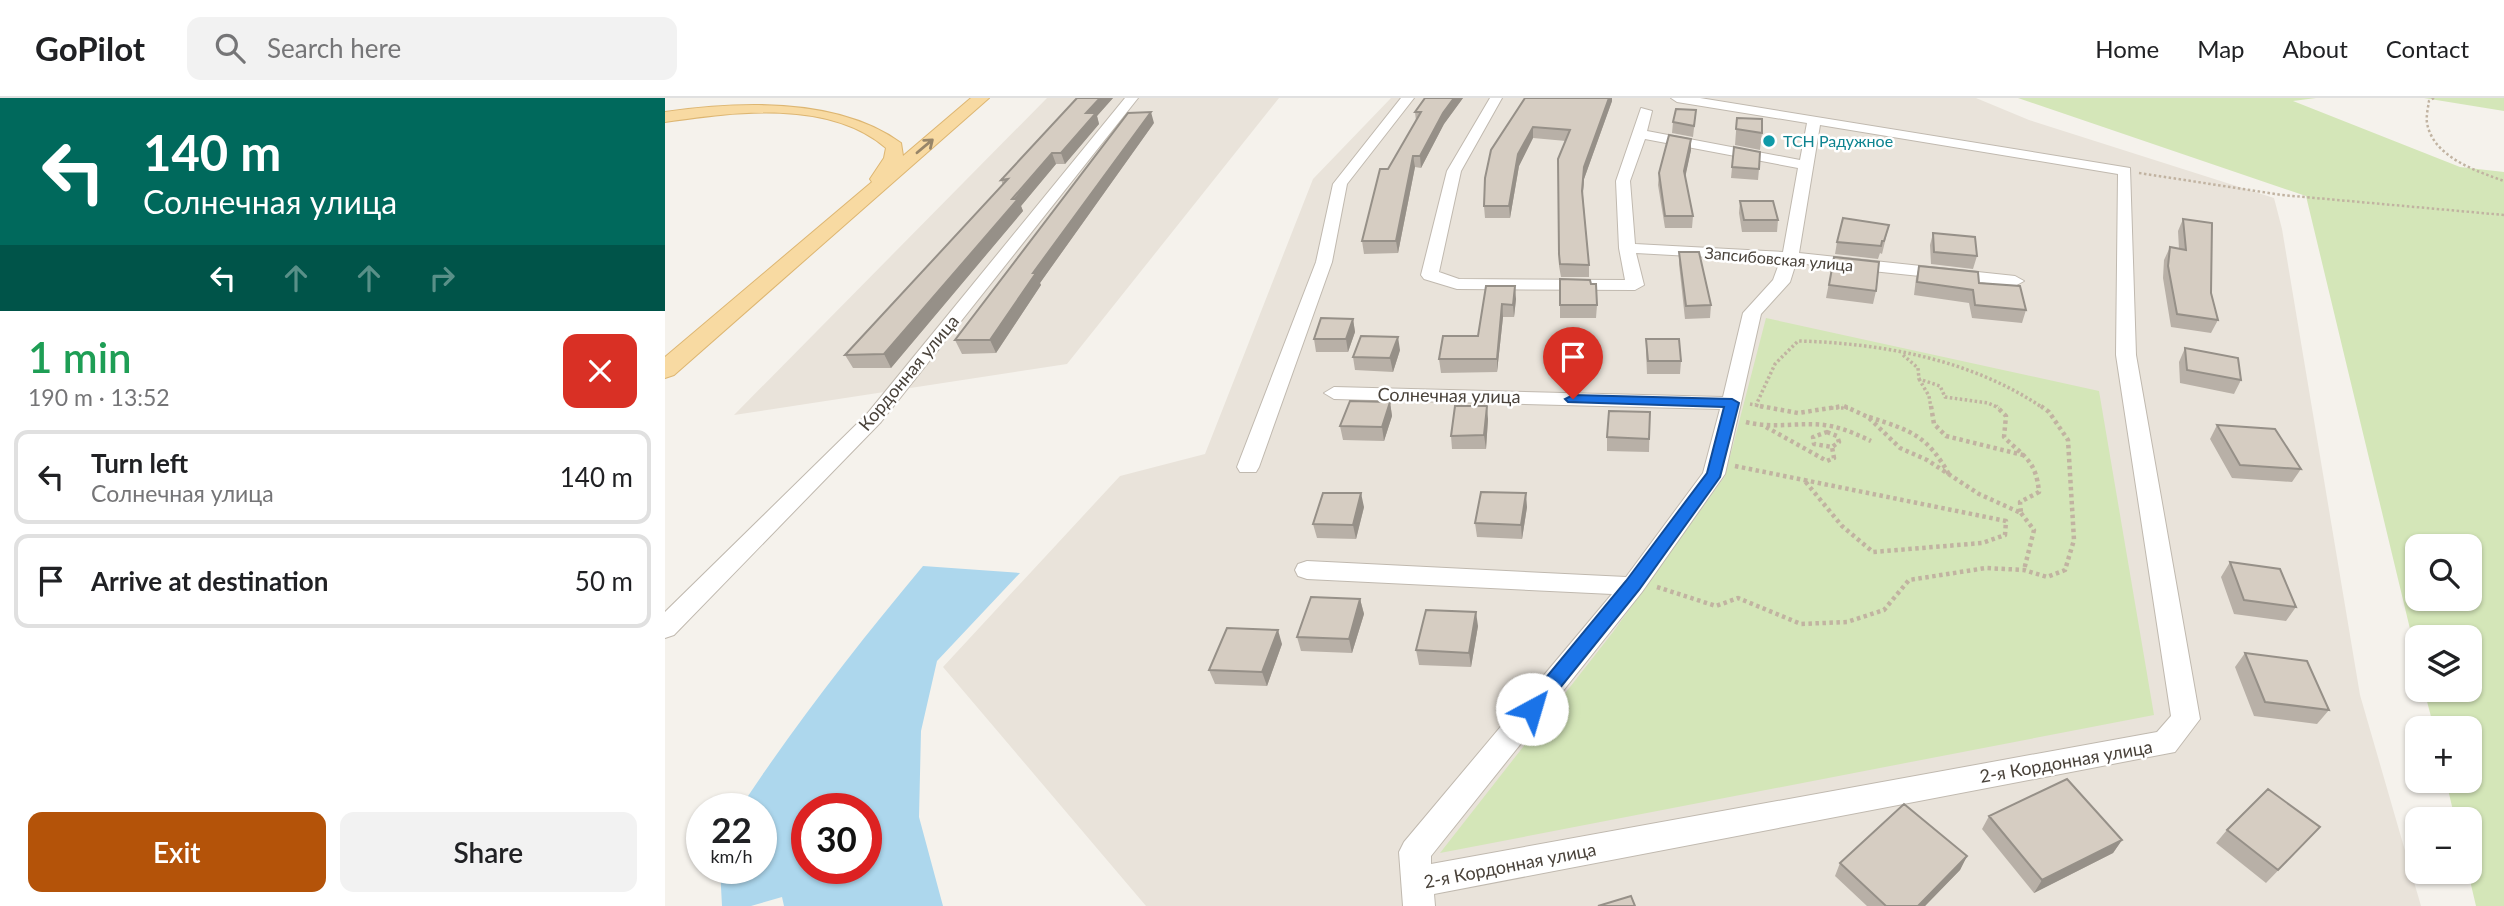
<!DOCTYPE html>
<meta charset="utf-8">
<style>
body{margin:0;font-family:Lato,sans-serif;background:#f2f2f2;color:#202124;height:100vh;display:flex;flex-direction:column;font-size:26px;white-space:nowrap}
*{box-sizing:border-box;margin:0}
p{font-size:23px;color:#757577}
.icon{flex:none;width:38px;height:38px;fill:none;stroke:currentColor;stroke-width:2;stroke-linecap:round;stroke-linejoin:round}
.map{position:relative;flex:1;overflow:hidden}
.details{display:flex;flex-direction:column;background:#fff;width:665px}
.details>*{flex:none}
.banner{background:#00695c;color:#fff;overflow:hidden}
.tools{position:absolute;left:1740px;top:436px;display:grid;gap:14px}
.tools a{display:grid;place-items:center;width:77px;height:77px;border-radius:14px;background:#fff;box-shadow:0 2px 5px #0004;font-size:35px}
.speed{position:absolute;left:21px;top:695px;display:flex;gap:14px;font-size:35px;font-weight:700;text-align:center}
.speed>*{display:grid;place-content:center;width:91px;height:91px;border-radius:50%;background:#fff;box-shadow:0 2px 5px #0004;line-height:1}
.speed small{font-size:18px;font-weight:400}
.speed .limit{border:10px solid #d22;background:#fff;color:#111}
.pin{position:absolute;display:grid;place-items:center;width:60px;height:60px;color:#fff;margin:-72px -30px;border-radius:50% 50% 50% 0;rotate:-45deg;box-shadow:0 0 7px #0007}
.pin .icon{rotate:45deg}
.me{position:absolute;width:77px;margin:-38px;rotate:39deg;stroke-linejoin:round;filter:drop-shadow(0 0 5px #0008)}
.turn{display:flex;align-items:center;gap:24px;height:147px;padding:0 28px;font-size:32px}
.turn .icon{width:91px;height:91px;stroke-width:2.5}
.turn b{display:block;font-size:49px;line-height:60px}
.lanes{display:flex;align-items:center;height:66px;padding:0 28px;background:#0003;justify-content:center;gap:35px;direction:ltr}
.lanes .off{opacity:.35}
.round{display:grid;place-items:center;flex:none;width:74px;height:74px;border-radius:14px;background:#f2f2f2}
.overview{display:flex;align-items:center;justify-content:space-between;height:119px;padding:0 28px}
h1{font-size:42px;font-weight:600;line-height:52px;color:#1e9e55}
.button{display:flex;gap:14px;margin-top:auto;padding:14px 28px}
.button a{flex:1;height:80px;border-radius:14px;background:#b45309;color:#fff;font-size:28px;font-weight:600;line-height:80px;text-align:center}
.button a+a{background:#f2f2f2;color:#202124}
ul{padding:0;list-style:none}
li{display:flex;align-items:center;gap:21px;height:94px;margin:0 14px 10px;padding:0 14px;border:4px solid #e0e0e0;border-radius:14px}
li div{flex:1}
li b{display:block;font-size:26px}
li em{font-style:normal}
header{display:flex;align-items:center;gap:42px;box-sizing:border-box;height:98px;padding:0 35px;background:#fff;border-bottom:2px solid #e0e0e0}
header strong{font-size:33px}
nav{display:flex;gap:38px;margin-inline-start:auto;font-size:24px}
.search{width:490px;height:63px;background:#f2f2f2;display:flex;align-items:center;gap:18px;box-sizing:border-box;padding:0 24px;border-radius:14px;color:#757577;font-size:26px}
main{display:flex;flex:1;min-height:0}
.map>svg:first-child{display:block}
.residential{fill:#e9e3da}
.green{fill:#d4e6b8;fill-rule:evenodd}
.water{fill:#add7ed;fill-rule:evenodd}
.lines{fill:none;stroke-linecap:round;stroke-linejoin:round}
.minor-casing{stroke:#c0b9af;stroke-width:2}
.major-casing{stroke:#ddb672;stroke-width:2}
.path-far2{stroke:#c1b3a1;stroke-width:2.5;stroke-dasharray:2.5 2.5;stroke-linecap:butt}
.path-far1{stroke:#c1b3a1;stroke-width:3.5;stroke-dasharray:2.5 2.5;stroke-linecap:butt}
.path{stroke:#c1b3a1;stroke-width:4.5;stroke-dasharray:3.5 3.5;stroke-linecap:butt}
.minor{fill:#fff;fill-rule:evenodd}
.major{fill:#f8daa2;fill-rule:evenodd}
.wall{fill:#b8b0a7}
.shaded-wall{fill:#969088}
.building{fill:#d6cdc2;stroke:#969088;stroke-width:2}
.oneway{stroke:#988669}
.route{fill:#1a73e8;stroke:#114b97;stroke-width:2}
.culture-dot{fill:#0f9aa8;stroke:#fff;stroke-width:2.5}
.labels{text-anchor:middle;stroke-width:5;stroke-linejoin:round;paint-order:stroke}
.far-culture-label{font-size:16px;fill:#0d838f;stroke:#fff;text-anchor:start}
.far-street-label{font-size:16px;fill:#49423a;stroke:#fff}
.street-label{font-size:18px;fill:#49423a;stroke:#fff}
</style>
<header>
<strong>GoPilot</strong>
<div class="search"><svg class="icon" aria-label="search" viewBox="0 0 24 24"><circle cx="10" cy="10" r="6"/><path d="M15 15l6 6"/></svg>Search here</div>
<nav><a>Home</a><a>Map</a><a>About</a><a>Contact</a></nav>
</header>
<main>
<section class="details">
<div class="banner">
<div class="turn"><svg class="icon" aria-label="left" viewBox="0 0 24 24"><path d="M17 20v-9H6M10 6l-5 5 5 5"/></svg><div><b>140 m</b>Солнечная улица</div></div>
<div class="lanes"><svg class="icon" aria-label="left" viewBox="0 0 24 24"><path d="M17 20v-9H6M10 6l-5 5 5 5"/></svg><svg class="icon off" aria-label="ahead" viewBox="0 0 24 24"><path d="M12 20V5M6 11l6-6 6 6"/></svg><svg class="icon off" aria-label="ahead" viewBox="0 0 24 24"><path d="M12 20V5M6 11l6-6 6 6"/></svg><svg class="icon off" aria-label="right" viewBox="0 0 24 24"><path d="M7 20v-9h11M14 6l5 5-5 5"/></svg></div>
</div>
<div class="overview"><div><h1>1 min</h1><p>190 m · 13:52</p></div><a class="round" style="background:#d93025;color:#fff"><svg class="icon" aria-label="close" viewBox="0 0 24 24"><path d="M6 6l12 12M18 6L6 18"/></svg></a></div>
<ul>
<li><svg class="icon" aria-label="left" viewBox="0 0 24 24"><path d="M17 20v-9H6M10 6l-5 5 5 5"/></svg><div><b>Turn left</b><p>Солнечная улица</p></div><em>140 m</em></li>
<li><svg class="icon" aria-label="arrive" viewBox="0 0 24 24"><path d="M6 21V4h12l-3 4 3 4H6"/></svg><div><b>Arrive at destination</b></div><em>50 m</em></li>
</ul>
<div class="button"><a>Exit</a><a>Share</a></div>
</section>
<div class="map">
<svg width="1839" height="808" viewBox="0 0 1839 808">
<rect width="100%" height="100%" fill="#f5f2ec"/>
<path class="residential" d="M382 0H614L402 266 69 317Z
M726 0H1311L1364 22 1609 100 1617 131 1695 597 1756 808H481L278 569 455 378 540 356 648 81Z"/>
<path class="green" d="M1353 0H1651L1628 3 1795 69 1839 74V808H1811L1803 774 1804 721H1790L1781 683 1804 682V630H1769L1759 592H1804V539H1752V560L1641 98ZM1752 448H1804V500H1752Z
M1759 0H1839V13Z
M1101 220 1434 293 1489 617 775 755 948 534 1060 378Z"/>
<path class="water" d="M258 468 355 475 272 563 256 633 254 719 278 808H119L117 799 86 808H57L55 770H96V710H75C131 625 193 546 258 468ZM142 710H201V770H142Z"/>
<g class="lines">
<g class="minor-casing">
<path id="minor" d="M460 0H473L216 324 9 537 0 540V514L202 316Z
M736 0H749L682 86 667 164 594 369 591 374H575L572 369 651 164 668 86Z
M825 0H837L796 73 774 174 794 181 960 182 954 150 951 83 976 10 987 13 982 33 1135 62 1142 25 1012 4 1006 0H1035L1465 70 1471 257 1535 621 1510 654 769 796 770 808H738L734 754 739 744 947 496 642 481 633 478 630 472 633 466 642 463 961 479 1038 375 1055 311 669 301 659 295 669 289 1058 299 1078 215 1108 182 1115 163 971 155 979 187 970 192 792 191 759 181 756 177 782 73ZM1155 27 1453 76 1451 257 1506 618 1492 634 766 766V758L977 494 1060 376 1096 216 1125 184 1131 165 1350 188 1359 183 1350 178 1134 155ZM980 41 1133 70 1118 154 970 146 965 83Z"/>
</g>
<g class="major-casing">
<path id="major" d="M306 0H324L9 277 0 280V259L207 84 205 81 219 60 221 50C164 1 69 14 0 24V14C76 3 174 0 236 45L238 58Z"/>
</g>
<path class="path-far2" d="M1769 0 1764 3C1763 10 1761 18 1762 25 1768 59 1811 73 1839 83
M1474 75 1617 97 1839 117"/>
<path class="path-far1" d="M1238 257 1253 270 1254 281 1275 288 1280 299 1323 305 1334 310
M1254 281 1264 298 1266 310
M1085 306 1091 307 1110 266 1133 243C1217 245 1308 262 1378 310
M1091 307 1100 310
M1166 310H1183"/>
<path class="path" d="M1095 308 1133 315 1178 308
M1179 308 1203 319 1235 350 1262 362 1314 396 1356 415 1355 404 1374 394C1371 362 1359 359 1339 339L1341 318 1331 308
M1266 308 1269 326 1281 338 1362 358
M1204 319C1247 333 1262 337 1285 378
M1081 324C1108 331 1132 324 1159 327 1176 329 1191 336 1206 343
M1101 329 1162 363 1169 360 1167 349
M1162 334 1172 338 1174 344 1167 349 1149 346 1148 339Z
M1070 368 1139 382
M1139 382 1341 423 1340 437 1317 445 1208 454 1177 428Z
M1356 415 1369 432 1359 472
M992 489 1051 508 1073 500 1136 526 1182 524 1219 512 1244 482 1321 470 1359 472 1382 479 1400 472 1409 442 1403 342 1384 314 1376 308"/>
<use href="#minor" class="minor"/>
<use href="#major" class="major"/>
</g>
<path class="wall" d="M412 0H448L432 18 434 26 400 66H391L356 108 358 113 226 270H188L180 257 338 87 336 82Z
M760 0H798L779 26 756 70 750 69 733 155 699 156 697 143 723 71 751 23 750 14Z
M860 0 947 3 919 81 918 97 924 167V179H896L894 168 893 61 901 43 868 40 854 68 845 120H820L819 108Z
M1031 12 1028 39 1007 35 1008 24Z
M1072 20 1097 35 1095 52 1070 47Z
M489 25 375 185 376 187 331 255 297 256 290 242Z
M1026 41V52L1020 78 1028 118 1027 130H1000L993 87 994 75Z
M1069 49 1094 71 1093 82 1066 80Z
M1075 103 1113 122 1112 134H1077L1074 115Z
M1518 121 1546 195 1553 222 1546 235 1506 229 1498 180 1499 162 1505 149 1514 151 1513 133Z
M1224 127 1217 156 1215 155 1213 161 1170 156 1172 144Z
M1268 135 1312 158 1308 171 1266 166 1265 147Z
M1014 154 1046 207 1045 220 1020 221 1014 166Z
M1169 159 1211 193 1208 206 1161 200Z
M1254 168 1314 185 1361 212 1357 225 1307 220 1304 205 1249 197 1251 180Z
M895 181 926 186 932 207 931 220H895Z
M821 188 851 201 849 219H838L832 274 776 275 774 261 813 238Z
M688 221 690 234 683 254H651L649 241Z
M981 241 1016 263 1015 276H982L981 254Z
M1520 250 1576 282 1569 296 1515 285 1514 264Z
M735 252 728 274 690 272 688 259Z
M725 304 727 318 719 343 678 342 675 328Z
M985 314 984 354 942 353V339Z
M823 321 821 351H787L786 338Z
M1552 327 1636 371 1627 384 1567 380 1545 341Z
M699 409 691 441 652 440 648 426Z
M862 409 857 441 812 439 810 425Z
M1565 464 1631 509 1621 523 1569 516 1556 479Z
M695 501 699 516 687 555 636 553 632 539Z
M813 528 806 569 754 567 751 552Z
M617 546 602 588 550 586 544 572Z
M1580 555 1664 612 1652 626 1589 618 1570 569Z
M1324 718 1457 742 1448 755 1369 795 1317 731Z
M1655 729 1601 785 1551 745 1562 732Z
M1302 758 1295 772 1260 808H1202L1170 778 1175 765Z"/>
<path class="shaded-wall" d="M435 0H448L432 18 434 26 400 66 396 55 421 15Z
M789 0H798L779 26 756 70 755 58 778 15Z
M944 0H947V3L919 81 917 104 919 69Z
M486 14 489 25 375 185 376 187 331 255 325 242 368 175Z
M868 29V40L854 68 845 120 844 108 853 56Z
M1026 41V52L1019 85V73Z
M387 55 391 66 356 108 358 113 226 270 219 256Z
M748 58 750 69 733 155 731 143Z
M850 188 851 201 849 219 848 207Z
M837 206 838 219 832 274V261Z
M688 221 690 234 683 254 681 241Z
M733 239 735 252 728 274 725 260Z
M725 304 727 318 719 343 717 329Z
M822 308 823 321 821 351 819 337Z
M696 395 699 409 691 441 688 427Z
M861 395 862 409 857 441 856 427Z
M695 501 699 516 687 555 684 541Z
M811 514 813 528 806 569 804 555Z
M613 532 617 546 602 588 597 574Z
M1457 742 1448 755 1369 795 1377 782Z
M1302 758 1295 772 1260 808H1253Z"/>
<path class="building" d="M412 0H435L421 15H431L396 55H387L347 101H353L219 256 180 257 343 81 336 82Z
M760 0H789L778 15 755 58H748L731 143H697L715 71H723L756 14H750Z
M860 0H944L919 69 917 93 924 167 895 166 894 156 893 61 905 32 868 29 853 56 844 108H819L820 80 826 52Z
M1011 11 1031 12 1029 28 1008 24Z
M486 14 368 175H371L325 242H290L463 15Z
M1072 20 1097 21V35L1071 31Z
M1004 37 1026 41 1019 73 1028 118H1000L994 75Z
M1069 49 1095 54 1094 71 1067 69Z
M1075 103H1108L1113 122H1079Z
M1178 120 1224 127 1219 143H1217L1216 148 1172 144Z
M1518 121 1547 125 1546 195 1553 222 1512 216 1503 168 1505 149 1521 152Z
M1268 135 1310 139 1312 158 1269 154Z
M1014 154H1034L1046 207 1021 208Z
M1169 159 1214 164 1211 193 1164 187Z
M1254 168 1313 174 1314 185 1355 188 1361 212 1310 207 1308 192 1252 184Z
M895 181 925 182 926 186H931L932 207H895Z
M821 188H850L848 207 837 206 832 261H774L778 238H813Z
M656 220 688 221 681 241H649Z
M696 238 733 239 725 260 688 259Z
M981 241H1014L1016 263H983Z
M1520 250 1573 260 1576 282 1522 272Z
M685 303 725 304 717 329 675 328Z
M790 308H822L819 337 786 338Z
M944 313 985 314 984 341 942 339Z
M1552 327 1610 331 1636 371 1575 367Z
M816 394 861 395 856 427 810 425Z
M658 395H696L688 427 648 426Z
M1565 464 1615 471 1631 509 1579 502Z
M646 499 695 501 684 541 632 539Z
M761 512 811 514 804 555 751 552Z
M562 530 613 532 597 574 544 572Z
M1580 555 1642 563 1664 612 1600 604Z
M1402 681 1457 742 1377 782 1324 718Z
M1603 691 1655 729 1613 772 1562 732Z
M1239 706 1302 758 1253 808H1221L1175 765Z
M966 798 970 808H933Z"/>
<defs><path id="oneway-shaft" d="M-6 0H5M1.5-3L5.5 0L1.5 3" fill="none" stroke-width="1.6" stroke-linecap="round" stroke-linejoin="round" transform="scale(1.75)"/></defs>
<use class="oneway" href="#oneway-shaft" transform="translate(260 48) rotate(-40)"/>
<path class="route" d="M908 297 1067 301 1074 305 1055 379 974 492 874 616H860L857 611 860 605 961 483 1042 375 1059 309 903 304 900 301Z"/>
<circle class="culture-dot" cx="1104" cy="43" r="7"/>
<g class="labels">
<g class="far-culture-label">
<text x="1118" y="49">ТСН Радужное</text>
</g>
<g class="far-street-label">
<text transform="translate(1114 161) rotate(5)" y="6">Запсибовская улица</text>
</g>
<g class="street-label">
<text transform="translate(244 275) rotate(-50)" y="6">Кордонная улица</text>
<text transform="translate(784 298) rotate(1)" y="6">Солнечная улица</text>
<text transform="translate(1401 664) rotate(-10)" y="6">2-я Кордонная улица</text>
<text transform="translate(845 768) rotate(-11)" y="6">2-я Кордонная улица</text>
</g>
</g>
</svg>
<div class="tools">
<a><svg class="icon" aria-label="search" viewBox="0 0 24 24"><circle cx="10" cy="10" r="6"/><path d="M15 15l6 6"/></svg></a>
<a><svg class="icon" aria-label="layers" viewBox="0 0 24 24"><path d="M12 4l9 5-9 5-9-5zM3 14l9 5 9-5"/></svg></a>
<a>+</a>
<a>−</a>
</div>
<div class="speed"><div>22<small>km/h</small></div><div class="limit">30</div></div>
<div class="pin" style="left:908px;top:301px;background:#d93025"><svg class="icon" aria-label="arrive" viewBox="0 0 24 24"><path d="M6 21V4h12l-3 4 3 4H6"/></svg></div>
<svg class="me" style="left:867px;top:611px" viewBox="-20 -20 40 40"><circle r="19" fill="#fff"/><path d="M0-13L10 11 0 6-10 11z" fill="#1a73e8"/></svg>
</div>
</main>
